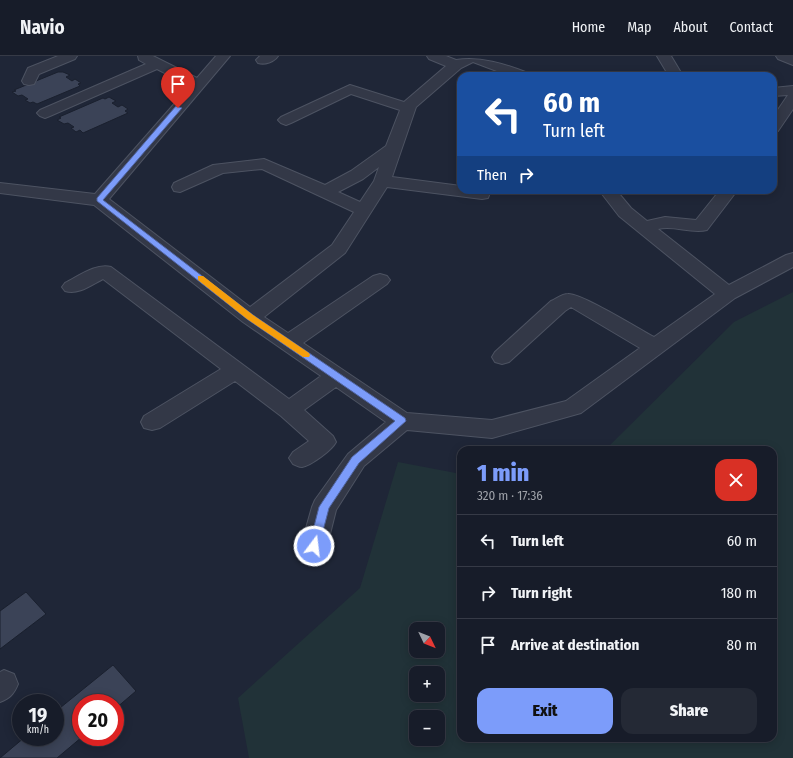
<!DOCTYPE html>
<meta charset="utf-8">
<style>
body{margin:0;font-family:"Fira Sans Condensed",sans-serif;background:#242935;color:#f1f3f6;height:100vh;display:flex;flex-direction:column;font-size:15px;white-space:nowrap}
*{box-sizing:border-box;margin:0}
p{font-size:13px;color:#9ea1a8}
.icon{flex:none;width:22px;height:22px;fill:none;stroke:currentColor;stroke-width:2;stroke-linecap:round;stroke-linejoin:round}
.map{position:relative;flex:1;overflow:hidden}
.side{position:absolute;left:457px;top:390px;width:320px;height:296px;display:flex;flex-direction:column;background:#171c29;border-radius:12px;box-shadow:0 2px 10px #0003,0 0 0 1px #363a46}
.side>*{flex:none}
.guide{position:absolute;left:457px;top:16px;width:320px;height:122px;border-radius:12px;box-shadow:0 2px 10px #0003,0 0 0 1px #363a46;background:#1a4fa0;color:#fff;overflow:hidden}
.needle{width:26px;rotate:133deg}
.tools{position:absolute;left:409px;top:566px;display:grid;gap:8px}
.tools a{display:grid;place-items:center;width:36px;height:36px;border-radius:8px;background:#171c29;box-shadow:0 2px 10px #0003,0 0 0 1px #363a46;font-size:20px}
.speed{position:absolute;left:12px;top:638px;display:flex;gap:8px;font-size:20px;font-weight:700;text-align:center}
.speed>*{display:grid;place-content:center;width:52px;height:52px;border-radius:50%;background:#171c29;box-shadow:0 2px 10px #0003,0 0 0 1px #363a46;line-height:1}
.speed small{font-size:10px;font-weight:400}
.speed .limit{border:6px solid #d22;background:#fff;color:#111}
.pin{position:absolute;display:grid;place-items:center;width:34px;height:34px;color:#fff;margin:-41px -17px;border-radius:50% 50% 50% 0;rotate:-45deg;box-shadow:0 0 4px #0007}
.pin .icon{rotate:45deg}
.me{position:absolute;width:44px;margin:-22px;rotate:15deg;stroke-linejoin:round;filter:drop-shadow(0 0 3px #0008)}
.turn{display:flex;align-items:center;gap:14px;height:84px;padding:0 20px;font-size:18px}
.turn .icon{width:52px;height:52px;stroke-width:2.5}
.turn b{display:block;font-size:28px;line-height:34px}
.then{display:flex;align-items:center;height:38px;padding:0 20px;background:#0003;gap:8px;font-size:15px}
.round{display:grid;place-items:center;flex:none;width:42px;height:42px;border-radius:12px;background:#242935}
.overview{display:flex;align-items:center;justify-content:space-between;height:68px;padding:0 20px}
h1{font-size:24px;font-weight:800;line-height:30px;color:#7c9cfa}
.primary-button{display:flex;gap:8px;margin-top:auto;padding:8px 20px}
.primary-button a{flex:1;height:46px;border-radius:12px;background:#7c9cfa;color:#111;font-size:16px;font-weight:800;line-height:46px;text-align:center}
.primary-button a+a{background:#242935;color:#f1f3f6}
ul{padding:0;list-style:none}
li{display:flex;align-items:center;gap:12px;height:52px;padding:0 20px;border-top:1px solid #363a46}
li div{flex:1}
li b{display:block;font-size:15px}
li em{font-style:normal}
header{display:flex;align-items:center;gap:24px;box-sizing:border-box;height:56px;padding:0 20px;background:#171c29;border-bottom:1px solid #363a46}
header strong{font-size:19px}
nav{display:flex;gap:22px;margin-inline-start:auto;font-size:14px}
.map>svg:first-child{display:block}
.green{fill:#213238;fill-rule:evenodd}
.building{fill:#3b4357;stroke:#1a202e}
.lines{fill:none;stroke-linecap:round;stroke-linejoin:round}
.minor-casing{stroke:#4d5362;stroke-width:2}
.minor{fill:#333847;fill-rule:evenodd}
.route{fill:#7c9cfa;stroke:#5165a2}
.slow{fill:#f59e0b}
</style>
<header>
<strong>Navio</strong>
<nav><a>Home</a><a>Map</a><a>About</a><a>Contact</a></nav>
</header>
<div class="map">
<svg width="793" height="702" viewBox="0 0 793 702">
<rect width="100%" height="100%" fill="#1f2637"/>
<path class="green" d="M793 236V702H249L238 642 360 532 398 406 461 418V682H773V394H595L608 391 734 266ZM416 573H438V595H416ZM416 617H438V639H416ZM416 661H438V683H416Z"/>
<path class="building" d="M58 16H63L70 19 66 21 72 25 75 23 81 27 78 28 80 30 37 48 33 46 30 47 25 44 28 43 22 39 18 40 12 36 16 35 14 34Z
M109 41 116 45 112 47 118 51 122 49 128 53 125 55 128 57 83 77 80 74 76 76 71 72 74 71 68 67 64 68 57 64 61 62 59 61 103 42 105 43Z
M26 536 46 558 0 593V555Z
M113 609 136 635 115 653V647H81L82 681 57 702H0L25 681H55V656Z"/>
<g class="lines">
<g class="minor-casing">
<path id="minor" d="M58 0H77L75 3 39 18 34 28 29 29 24 28 22 25 28 12Z
M138 0H153L197 22 216 0H230L109 143 250 251 332 189 354 156 262 113 223 117 180 136 174 135 172 131 174 127 213 109 264 103 325 129 351 115 386 90 400 54 351 38 291 67 286 69 281 67 278 64 281 61 350 29 404 46 446 10 429 3 427 0H446L456 4C480 0 505 8 528 17L530 20H510L473 6 461 12 416 51 392 121 461 130V134H491L488 142 482 143 387 131 345 197 264 261 288 277 373 220 380 218 387 220 390 224 387 228 303 287 407 357 492 364 566 345 640 292 571 251 565 255 509 306 502 308 495 306 492 301 495 296 551 245C556 243 562 238 568 238 581 237 639 273 654 281L715 238 619 160 599 134H616L631 152 647 165 665 161 696 164 720 134H734L736 136 707 174C691 178 674 169 658 173L729 229 786 199 793 197V211L735 242 581 357 492 382 407 374 364 410 336 454 327 490 323 498 314 501 305 498 301 490 312 451 315 444 348 398 386 366 336 331 304 354 333 380 336 386C332 394 312 409 302 411 299 411 296 409 293 408L289 402 293 396 309 385 281 360 235 325 160 372 152 374 144 372 141 366 144 360 221 313 103 223C91 229 79 239 65 235L62 231 65 227C79 220 96 207 111 211L289 343 321 320 243 266 94 149 0 137V127L95 138 190 30 157 13 50 60 45 62 40 60 37 57 40 54 146 8 139 4ZM379 111 374 125 360 146 338 136 363 123Z
M260 0H278C274 6 265 9 258 7L256 4Z
M657 0H671L683 20H669Z
M776 0H793V9L778 3Z
M793 30V53L778 75 773 77V61L788 39 773 40V32Z
M4 614 14 618 18 628C14 638 10 642 0 646V616Z"/>
</g>
<use href="#minor" class="minor"/>
</g>
<path class="route" d="M176 50 182 52 103 144 253 259 405 362 406 365 359 407 329 452 319 490 317 493 314 494 310 493 309 490 319 451 352 401 395 365 247 263 97 145V142Z"/>
<path class="slow" d="M198 220H203L253 259 309 297 310 299 309 301H303L247 263 198 224Z"/>
</svg>
<div class="tools">
<a><svg class="needle" viewBox="-14 -14 28 28"><path d="M0-13l5 13h-10z" fill="#e53935"/><path d="M0 13l5-13h-10z" fill="#9ea1a8"/></svg></a>
<a>+</a>
<a>−</a>
</div>
<div class="speed"><div>19<small>km/h</small></div><div class="limit">20</div></div>
<div class="pin" style="left:178px;top:52px;background:#d93025"><svg class="icon" aria-label="arrive" viewBox="0 0 24 24"><path d="M6 21V4h12l-3 4 3 4H6"/></svg></div>
<svg class="me" style="left:314px;top:490px" viewBox="-20 -20 40 40"><circle r="17" fill="#7c9cfa" stroke="#fff" stroke-width="3"/><path d="M0-11L8 9 0 5-8 9z" fill="#fff"/></svg>
<div class="guide">
<div class="turn"><svg class="icon" aria-label="left" viewBox="0 0 24 24"><path d="M17 20v-9H6M10 6l-5 5 5 5"/></svg><div><b>60 m</b>Turn left</div></div>
<div class="then">Then<svg class="icon" aria-label="right" viewBox="0 0 24 24"><path d="M7 20v-9h11M14 6l5 5-5 5"/></svg></div>
</div>
<section class="side">
<div class="overview"><div><h1>1 min</h1><p>320 m · 17:36</p></div><a class="round" style="background:#d93025;color:#fff"><svg class="icon" aria-label="close" viewBox="0 0 24 24"><path d="M6 6l12 12M18 6L6 18"/></svg></a></div>
<ul>
<li><svg class="icon" aria-label="left" viewBox="0 0 24 24"><path d="M17 20v-9H6M10 6l-5 5 5 5"/></svg><div><b>Turn left</b></div><em>60 m</em></li>
<li><svg class="icon" aria-label="right" viewBox="0 0 24 24"><path d="M7 20v-9h11M14 6l5 5-5 5"/></svg><div><b>Turn right</b></div><em>180 m</em></li>
<li><svg class="icon" aria-label="arrive" viewBox="0 0 24 24"><path d="M6 21V4h12l-3 4 3 4H6"/></svg><div><b>Arrive at destination</b></div><em>80 m</em></li>
</ul>
<div class="primary-button"><a>Exit</a><a>Share</a></div>
</section>
</div>
